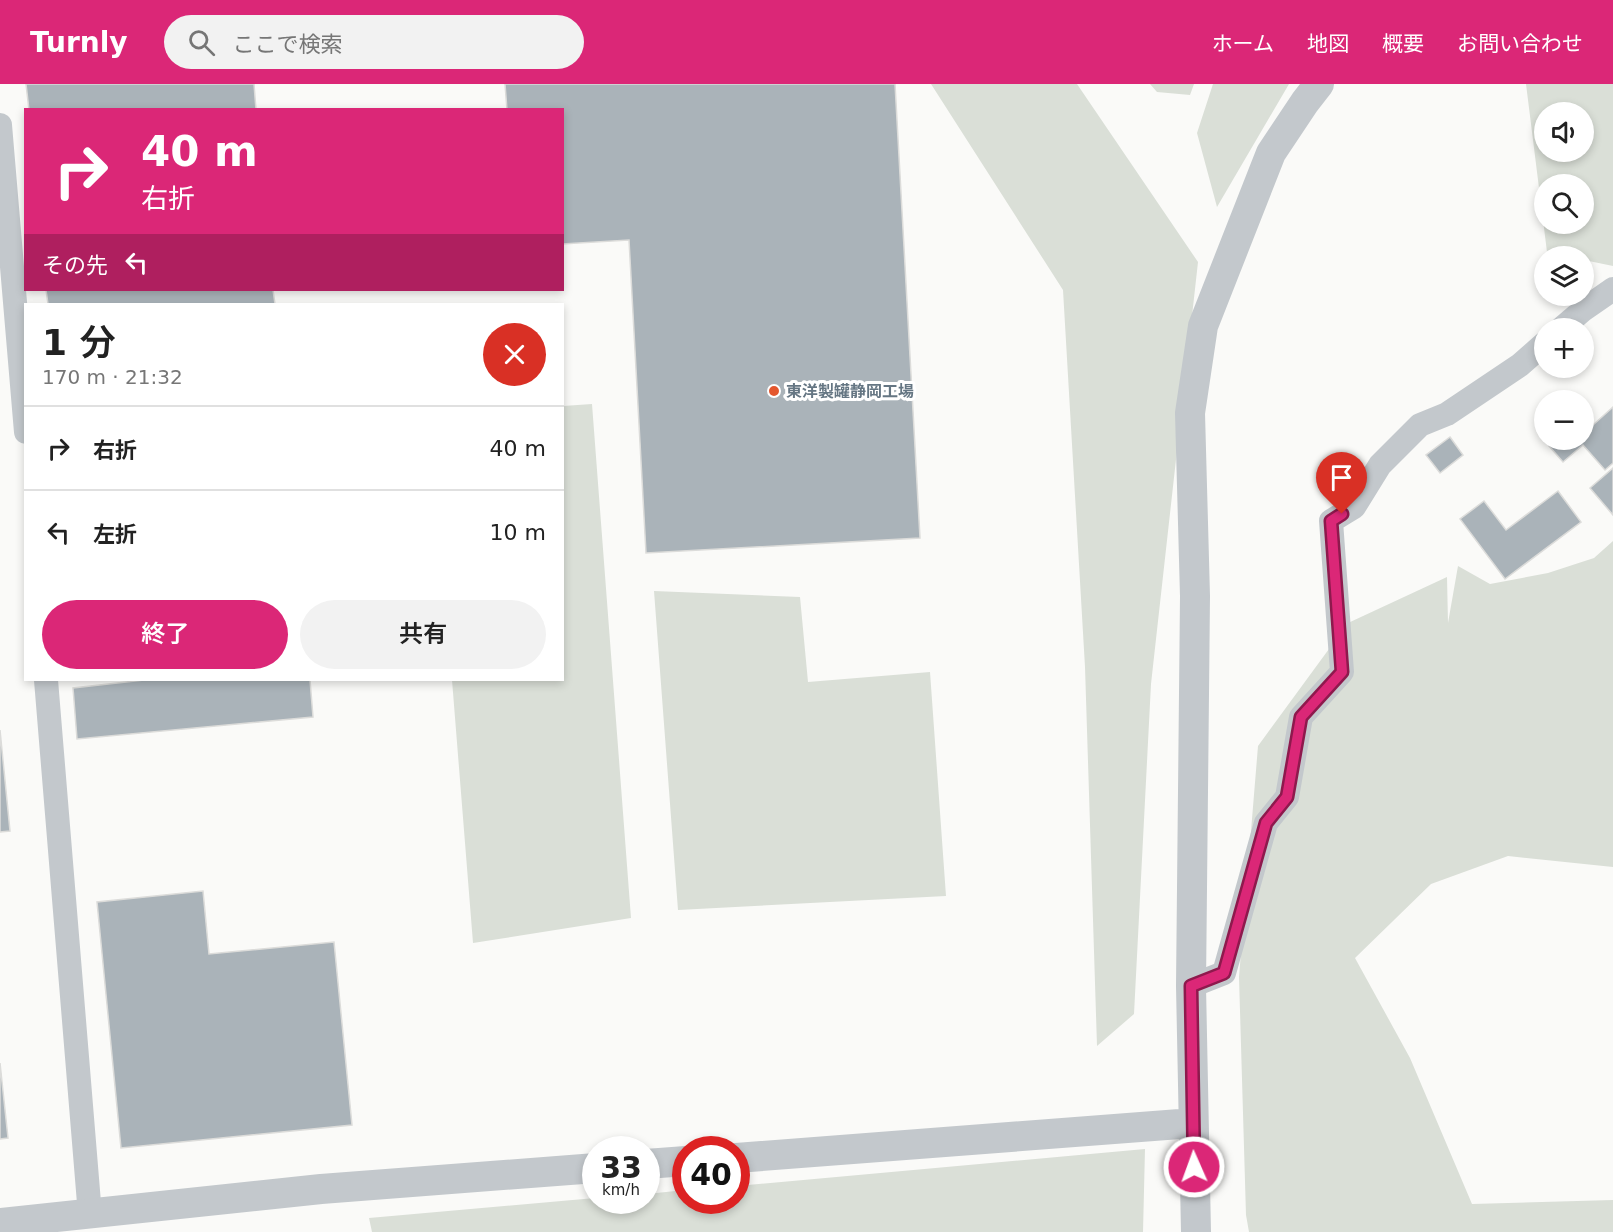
<!DOCTYPE html>
<html lang="ja">
<meta charset="utf-8">
<style>
body{margin:0;font-family:"DejaVu Sans","Noto Sans JP",sans-serif;background:#f2f2f2;color:#222;height:100vh;display:flex;flex-direction:column;font-size:22px;white-space:nowrap}
*{box-sizing:border-box;margin:0}
p{font-size:20px;color:#767676}
.icon{flex:none;width:33px;height:33px;fill:none;stroke:currentColor;stroke-width:2;stroke-linecap:round;stroke-linejoin:round}
.map{position:relative;flex:1;overflow:hidden}
.panel{position:absolute;left:24px;top:219px;width:540px;height:378px;display:flex;flex-direction:column;background:#fff;border-radius:0px;box-shadow:0 3px 9px #0003}
.panel>*{flex:none}
.top-card{position:absolute;left:24px;top:24px;width:540px;height:183px;border-radius:0px;box-shadow:0 3px 9px #0003;background:#db2777;color:#fff;overflow:hidden}
.buttons{position:absolute;left:1534px;top:18px;display:grid;gap:12px}
.buttons a{display:grid;place-items:center;width:60px;height:60px;border-radius:50%;background:#fff;box-shadow:0 3px 9px #0003;font-size:30px}
.speed{position:absolute;left:582px;top:1052px;display:flex;gap:12px;font-size:30px;font-weight:700;text-align:center}
.speed>*{display:grid;place-content:center;width:78px;height:78px;border-radius:50%;background:#fff;box-shadow:0 3px 9px #0003;line-height:1}
.speed small{font-size:15px;font-weight:400}
.speed .limit{border:9px solid #d22;background:#fff;color:#111}
.pin{position:absolute;display:grid;place-items:center;width:51px;height:51px;color:#fff;margin:-62px -26px;border-radius:50% 50% 50% 0;rotate:-45deg;box-shadow:0 0 6px #0007}
.pin .icon{rotate:45deg}
.me{position:absolute;width:66px;margin:-33px;rotate:358deg;stroke-linejoin:round;filter:drop-shadow(0 0 4px #0008)}
.turn{display:flex;align-items:center;gap:21px;height:126px;padding:0 18px;font-size:27px}
.turn .icon{width:78px;height:78px;stroke-width:2.5}
.turn b{display:block;font-size:42px;line-height:51px}
.then{display:flex;align-items:center;height:57px;padding:0 18px;background:#0003;gap:12px;font-size:22px}
.round{display:grid;place-items:center;flex:none;width:63px;height:63px;border-radius:32px;background:#f2f2f2}
.headline{display:flex;align-items:center;justify-content:space-between;height:102px;padding:0 18px}
h1{font-size:36px;font-weight:600;line-height:45px}
.primary-button{display:flex;gap:12px;margin-top:auto;padding:12px 18px}
.primary-button a{flex:1;height:69px;border-radius:36px;background:#db2777;color:#fff;font-size:24px;font-weight:600;line-height:69px;text-align:center}
.primary-button a+a{background:#f2f2f2;color:#222}
ul{padding:0;list-style:none}
li{display:flex;align-items:center;gap:18px;height:84px;padding:0 18px;border-top:2px solid #e0e0e0}
li div{flex:1}
li b{display:block;font-size:22px}
li em{font-style:normal}
header{display:flex;align-items:center;gap:36px;box-sizing:border-box;height:84px;padding:0 30px;background:#db2777;color:#fff}
header strong{font-size:28px}
nav{display:flex;gap:33px;margin-inline-start:auto;font-size:21px}
.search{width:420px;height:54px;background:#f2f2f2;display:flex;align-items:center;gap:15px;box-sizing:border-box;padding:0 21px;border-radius:33px;color:#767676;font-size:22px}
.map>svg:first-child{display:block}
.green{fill:#dadfd7;fill-rule:evenodd}
.building{fill:#aab3b9;stroke:#dcdcda;stroke-width:1.5}
.lines{fill:none;stroke-linecap:round;stroke-linejoin:round}
.minor{stroke:#c3c8cc;stroke-width:24}
.tertiary{stroke:#c3c8cc;stroke-width:30}
.route-casing{stroke:#8e194d;stroke-width:15}
.route{stroke:#db2777;stroke-width:10}
.poi-dot{fill:#e4572e;stroke:#fff;stroke-width:2}
.labels{text-anchor:middle;stroke-width:6;stroke-linejoin:round;paint-order:stroke}
.poi-label{font-size:16px;font-weight:bold;fill:#657683;stroke:#fff;text-anchor:start}
</style>
<header>
<strong>Turnly</strong>
<div class="search"><svg class="icon" aria-label="search" viewBox="0 0 24 24"><circle cx="10" cy="10" r="6"/><path d="M15 15l6 6"/></svg>ここで検索</div>
<nav><a>ホーム</a><a>地図</a><a>概要</a><a>お問い合わせ</a></nav>
</header>
<div class="map">
<svg width="1613" height="1148" viewBox="0 0 1613 1148">
<rect width="100%" height="100%" fill="#fafaf8"/>
<path class="green" d="M931 0H1077L1198 178 1151 600 1134 930 1097 962 1085 583 1063 206Z
M1150 0H1194L1190 11 1157 8Z
M1213 0H1289L1217 123 1197 49Z
M1526 0H1613V182L1584 176V172H1569L1547 168ZM1584 28V68H1545V28ZM1545 100H1584V140H1545Z
M592 320 631 834 473 859 452 596H562L563 322Z
M1613 457V783L1508 772 1431 800 1355 874 1410 974 1472 1120 1613 1116V1148H1249L1246 1131 1239 893 1258 662 1348 539 1447 493 1448 539 1458 482 1490 500 1548 489 1594 474Z
M654 507 800 513 808 598 930 588 946 812 678 826Z
M1145 1065 1143 1148H372L369 1134 595 1114 596 1116H646L647 1110 685 1106 686 1116H736L737 1102Z"/>
<path class="building" d="M26 0H254L256 26H29Z
M505 0H895L920 454 646 469 629 156 562 160V26H507Z
M46 206H273L275 220H48Z
M1613 323V379L1605 386 1583 361 1563 378 1549 362 1556 356H1584V349Z
M1450 353 1463 371 1440 389 1426 371Z
M1613 384V431L1590 404Z
M1558 407 1581 438 1505 495 1460 435 1484 417 1506 446Z
M144 596H310L313 633 77 655 73 604Z
M0 646 10 747 0 748Z
M203 807 209 870 334 858 352 1041 121 1064 97 818Z
M0 979 8 1054 0 1055Z"/>
<g class="lines">
<path class="minor" d="M0 41 26 348
M1562 244 1583 226 1613 205
M46 596 90 1131
M1191 902 1224 889 1266 739 1287 713 1301 633 1342 588 1331 437 1354 423 1380 381 1420 341 1447 330 1520 281 1545 259"/>
<path class="tertiary" d="M736 1074 1193 1039
M646 1080 686 1077
M0 1139 321 1105 596 1084
M1196 1148 1191 902 1195 512 1190 329 1203 242 1271 69 1305 18 1319 0"/>
</g>
<g class="lines">
<g class="route-casing">
<path id="route" d="M1194 1083 1191 902 1224 889 1266 739 1287 713 1301 633 1342 588 1331 437 1342 430"/>
</g>
<use href="#route" class="route"/>
</g>
<circle class="poi-dot" cx="774" cy="307" r="6"/>
<g class="labels">
<g class="poi-label">
<text x="786" y="313">東洋製罐静岡工場</text>
</g>
</g>
</svg>
<div class="buttons">
<a><svg class="icon" aria-label="sound" viewBox="0 0 24 24"><path d="M4 9h4l5-4v14l-5-4H4zM17 9q2 3 0 6"/></svg></a>
<a><svg class="icon" aria-label="search" viewBox="0 0 24 24"><circle cx="10" cy="10" r="6"/><path d="M15 15l6 6"/></svg></a>
<a><svg class="icon" aria-label="layers" viewBox="0 0 24 24"><path d="M12 4l9 5-9 5-9-5zM3 14l9 5 9-5"/></svg></a>
<a>+</a>
<a>−</a>
</div>
<div class="speed"><div>33<small>km/h</small></div><div class="limit">40</div></div>
<div class="pin" style="left:1342px;top:430px;background:#d93025"><svg class="icon" aria-label="arrive" viewBox="0 0 24 24"><path d="M6 21V4h12l-3 4 3 4H6"/></svg></div>
<svg class="me" style="left:1194px;top:1083px" viewBox="-20 -20 40 40"><circle r="17" fill="#db2777" stroke="#fff" stroke-width="3"/><path d="M0-11L8 9 0 5-8 9z" fill="#fff"/></svg>
<div class="top-card">
<div class="turn"><svg class="icon" aria-label="right" viewBox="0 0 24 24"><path d="M7 20v-9h11M14 6l5 5-5 5"/></svg><div><b>40 m</b>右折</div></div>
<div class="then">その先<svg class="icon" aria-label="left" viewBox="0 0 24 24"><path d="M17 20v-9H6M10 6l-5 5 5 5"/></svg></div>
</div>
<section class="panel">
<div class="headline"><div><h1>1 分</h1><p>170 m · 21:32</p></div><a class="round" style="background:#d93025;color:#fff"><svg class="icon" aria-label="close" viewBox="0 0 24 24"><path d="M6 6l12 12M18 6L6 18"/></svg></a></div>
<ul>
<li><svg class="icon" aria-label="right" viewBox="0 0 24 24"><path d="M7 20v-9h11M14 6l5 5-5 5"/></svg><div><b>右折</b></div><em>40 m</em></li>
<li><svg class="icon" aria-label="left" viewBox="0 0 24 24"><path d="M17 20v-9H6M10 6l-5 5 5 5"/></svg><div><b>左折</b></div><em>10 m</em></li>
</ul>
<div class="primary-button"><a>終了</a><a>共有</a></div>
</section>
</div>
